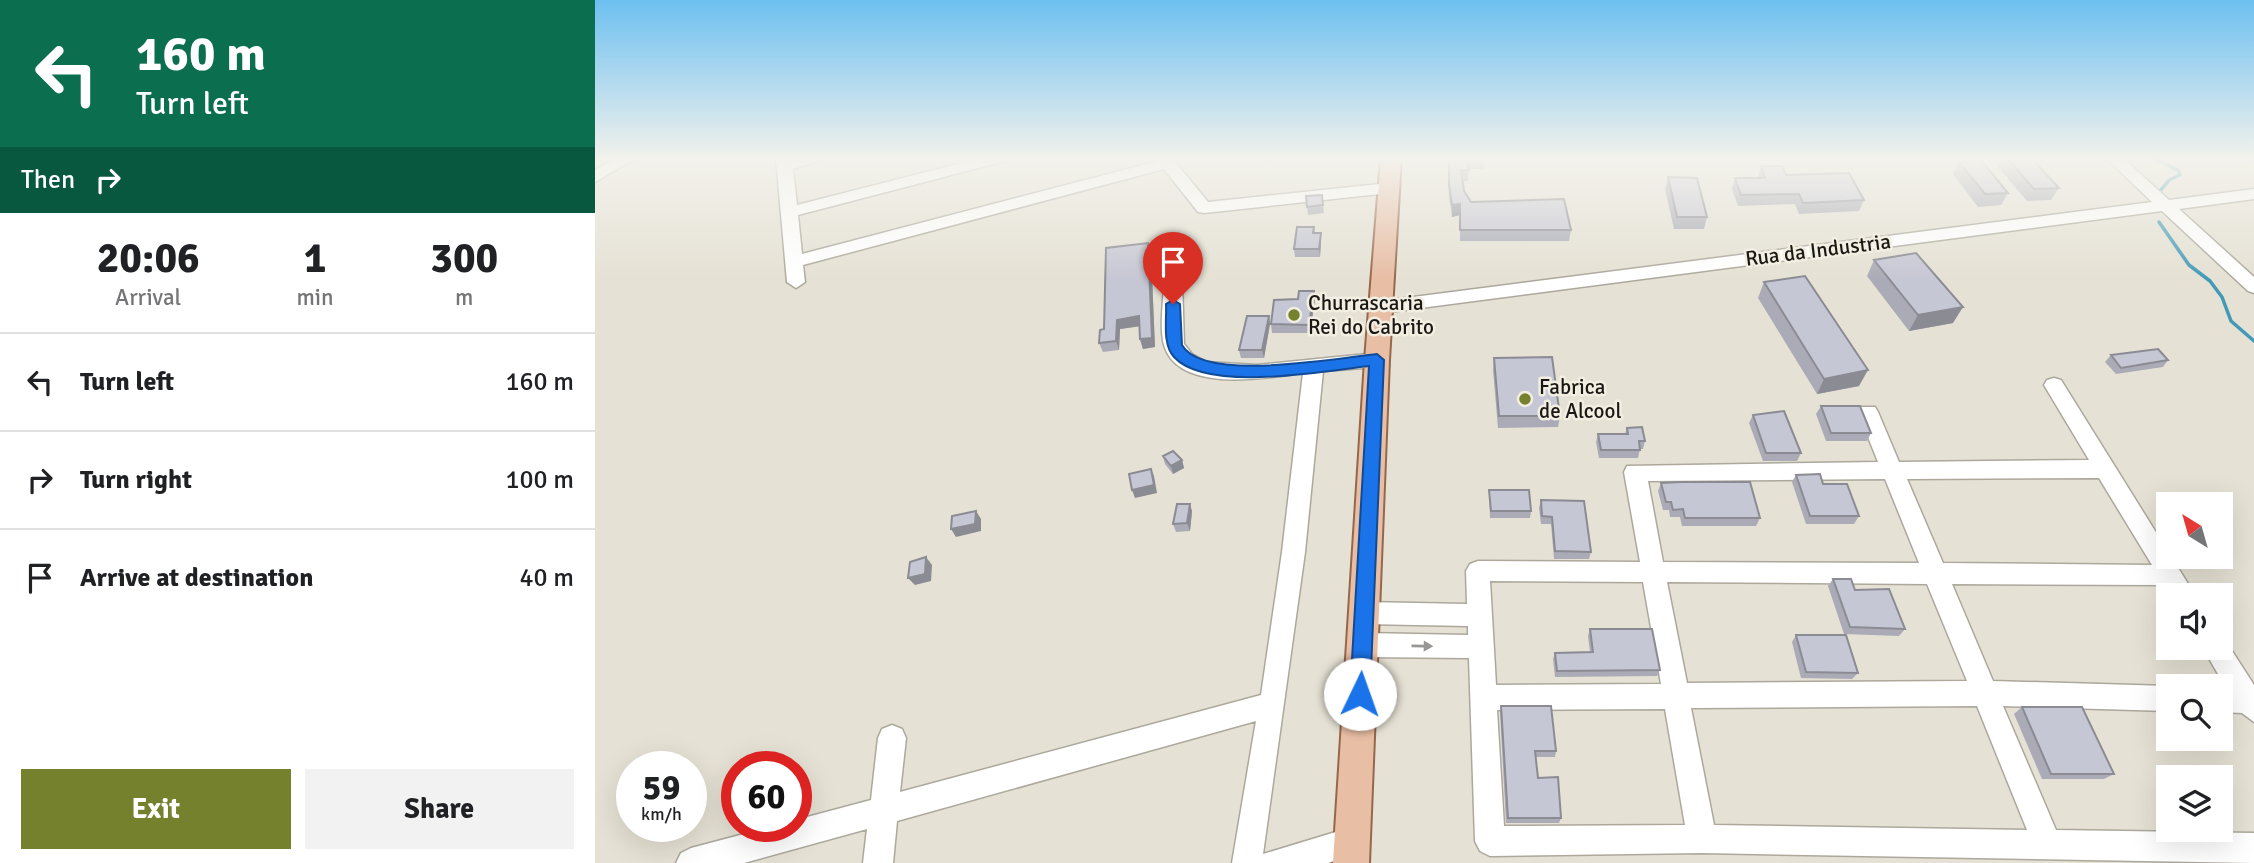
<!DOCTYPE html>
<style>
body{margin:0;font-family:Signika,sans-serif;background:#f2f2f2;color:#202124;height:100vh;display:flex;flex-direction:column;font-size:26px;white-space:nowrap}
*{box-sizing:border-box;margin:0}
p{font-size:23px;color:#757577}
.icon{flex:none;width:38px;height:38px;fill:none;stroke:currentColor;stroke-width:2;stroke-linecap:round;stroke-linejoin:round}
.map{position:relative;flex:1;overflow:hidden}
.sheet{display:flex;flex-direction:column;background:#fff;width:595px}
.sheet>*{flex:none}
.top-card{background:#0b6e4f;color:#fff;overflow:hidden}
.needle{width:46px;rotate:323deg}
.controls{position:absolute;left:1561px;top:492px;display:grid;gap:14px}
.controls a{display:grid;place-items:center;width:77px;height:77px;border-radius:0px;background:#fff;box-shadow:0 7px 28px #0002;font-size:35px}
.speed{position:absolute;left:21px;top:751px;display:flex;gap:14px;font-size:35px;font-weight:700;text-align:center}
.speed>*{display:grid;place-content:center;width:91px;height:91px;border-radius:50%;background:#fff;box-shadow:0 7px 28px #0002;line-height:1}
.speed small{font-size:18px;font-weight:400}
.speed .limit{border:10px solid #d22;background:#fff;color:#111}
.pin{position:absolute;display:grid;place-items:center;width:60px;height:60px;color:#fff;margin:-72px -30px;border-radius:50% 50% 50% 0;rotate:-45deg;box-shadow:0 0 7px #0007}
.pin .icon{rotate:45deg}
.me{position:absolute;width:77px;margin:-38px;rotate:3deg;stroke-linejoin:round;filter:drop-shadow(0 0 5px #0008)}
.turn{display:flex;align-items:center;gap:24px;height:147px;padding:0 21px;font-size:32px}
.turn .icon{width:91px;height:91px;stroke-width:2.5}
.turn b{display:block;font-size:49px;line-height:60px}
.then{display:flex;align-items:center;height:66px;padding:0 21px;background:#0003;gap:14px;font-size:26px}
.eta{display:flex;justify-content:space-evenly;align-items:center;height:119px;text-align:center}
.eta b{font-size:42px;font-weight:700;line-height:49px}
.primary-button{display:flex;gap:14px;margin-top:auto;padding:14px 21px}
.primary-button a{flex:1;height:80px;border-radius:0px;background:#76812d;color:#fff;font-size:28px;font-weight:700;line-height:80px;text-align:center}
.primary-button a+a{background:#f2f2f2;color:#202124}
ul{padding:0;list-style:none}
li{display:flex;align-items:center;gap:21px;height:98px;padding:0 21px;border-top:2px solid #e0e0e0}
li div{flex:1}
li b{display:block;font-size:26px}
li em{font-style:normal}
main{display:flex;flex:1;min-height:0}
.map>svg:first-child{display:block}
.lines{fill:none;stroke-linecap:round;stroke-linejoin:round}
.stream{stroke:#439ab6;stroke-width:3.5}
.minor-casing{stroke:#aca89c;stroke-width:3}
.major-casing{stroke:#96684b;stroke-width:4}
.minor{fill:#fff;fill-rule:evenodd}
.major{fill:#e8bea5;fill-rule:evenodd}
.wall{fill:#aaabb6}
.shaded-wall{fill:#8b8b94}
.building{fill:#c6c7d4;stroke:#8b8b94;stroke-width:2}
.oneway{fill:#989795}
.route{fill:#1a73e8;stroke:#114b97;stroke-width:2}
.poi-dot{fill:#76812d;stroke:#f2eee1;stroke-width:2.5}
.labels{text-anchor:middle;stroke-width:5;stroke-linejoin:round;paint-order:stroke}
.street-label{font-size:21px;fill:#1a1814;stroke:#f2eee1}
.poi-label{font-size:21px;fill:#1a1814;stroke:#f2eee1;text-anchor:start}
</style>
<main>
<section class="sheet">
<div class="top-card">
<div class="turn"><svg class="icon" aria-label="left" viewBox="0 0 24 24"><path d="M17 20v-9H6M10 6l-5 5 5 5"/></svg><div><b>160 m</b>Turn left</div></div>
<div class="then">Then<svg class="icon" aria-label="right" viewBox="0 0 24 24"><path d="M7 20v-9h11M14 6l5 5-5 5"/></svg></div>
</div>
<div class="eta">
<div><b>20:06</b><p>Arrival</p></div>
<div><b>1</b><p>min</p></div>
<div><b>300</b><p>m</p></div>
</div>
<ul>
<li><svg class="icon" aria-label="left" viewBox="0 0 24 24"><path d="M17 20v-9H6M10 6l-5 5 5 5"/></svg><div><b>Turn left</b></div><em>160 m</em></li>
<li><svg class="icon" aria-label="right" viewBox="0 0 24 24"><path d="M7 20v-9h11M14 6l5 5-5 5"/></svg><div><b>Turn right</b></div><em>100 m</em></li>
<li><svg class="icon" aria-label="arrive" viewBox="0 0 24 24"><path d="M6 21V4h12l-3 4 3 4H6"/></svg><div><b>Arrive at destination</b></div><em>40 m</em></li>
</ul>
<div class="primary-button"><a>Exit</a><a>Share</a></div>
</section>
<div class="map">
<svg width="1659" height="863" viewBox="0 0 1659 863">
<rect width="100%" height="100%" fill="#e5e1d4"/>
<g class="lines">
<path class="stream" d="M1558 158 1583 170 1585 175 1574 180 1566 190
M1564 222 1594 265 1615 281 1627 297 1636 321 1659 341"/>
<g class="minor-casing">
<path id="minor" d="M22 158H41L0 182V170Z
M181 158H230L198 169 202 205 386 158H412L410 161 203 215 207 254 563 161 561 158H577L613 202 794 183 802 188 794 193 609 213 603 212 569 169 208 265 210 282 201 288 192 282Z
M1511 158H1528L1574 200 1659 189V199L1584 209 1659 277V293L1653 291 1567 211 787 313 778 307 787 301 1557 202Z
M578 274 587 280 589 344 597 354 611 362 662 365 782 353 792 360 782 367 728 371 710 552 668 854 757 827 767 832 772 842 767 852 733 863H637L661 721 302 821 298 863H268L272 829 149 863H81L86 853 96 848 179 826H201V820L276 800 283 738 287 729 297 725 307 729 311 738 305 792 666 695 687 552 708 373C673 378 583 394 569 345 564 327 569 299 569 280Z
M1459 378 1466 380 1600 595H1575L1569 585 1357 584 1398 681 1574 686 1573 711 1408 706 1461 830 1659 833V863L1107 853 895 856 885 851 880 841 874 658 768 657 759 653 755 645 759 637 768 633 873 635V626L769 624 760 621 757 613 760 605 769 602 872 604 871 571 875 564 883 561 1045 562 1029 472 1032 466 1283 462 1263 412 1266 407H1280L1283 412 1304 462 1494 460 1449 385 1452 380ZM1504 478 1557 565 1348 563 1312 479ZM1290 479 1324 563 1068 562 1053 481ZM895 581 1048 582 1066 684 901 685ZM1072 582 1332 584 1372 681 1092 683ZM1382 706 1432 830 1119 825 1096 708ZM1070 709 1090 825 909 826 902 710Z
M1626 638 1630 640 1659 685V722L1647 713 1626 712V688H1631L1608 648H1626Z"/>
</g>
<g class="major-casing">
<path id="major" d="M786 158H806L794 360 774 863H738L770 360Z"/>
</g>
<use href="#minor" class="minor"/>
<use href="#major" class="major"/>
</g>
<path class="wall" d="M853 158H890L889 169H874L873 181H868L869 191 876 202 976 230 974 241H865V215L857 217 854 196Z
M1407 158H1436L1464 188 1456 200 1432 201 1402 166Z
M1364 162 1413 193 1406 205 1383 207 1358 174Z
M1166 166 1191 175 1269 200 1264 211 1204 214 1200 204 1143 206 1137 189 1140 178H1163Z
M1073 177 1112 217 1109 229H1079L1070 189Z
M727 195 729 213 713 215 711 196Z
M719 227 720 233H726V242L725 257H700L699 249Z
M553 243 556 253 560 347 548 349 545 339 544 326 525 329 524 350 508 352 504 343Z
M1279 260 1358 323 1314 331 1272 276Z
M1169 282 1264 386 1222 394 1163 298Z
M720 299 715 333H677L676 324Z
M674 316 675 324 669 358H646L644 350Z
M1516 355 1573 360 1568 367 1521 374 1510 362Z
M899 358 965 416 963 427 903 428 898 370Z
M1226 406 1276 433 1272 441H1231L1221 414Z
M1158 415 1206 453 1202 461H1168L1154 423Z
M1032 428 1050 441 1048 449H1045L1043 458H1004L1001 442 1003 434H1030Z
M568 456 587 460 589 468 578 474 570 464Z
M1201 475 1228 484 1264 516 1259 524H1211L1197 482Z
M1066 483 1165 518 1161 526H1087L1085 517H1075L1074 510H1068L1063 491Z
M894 490 936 511 935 518H895Z
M946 500 996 552 994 559H959L956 524H946L944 508Z
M597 511 595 531 581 532 578 524Z
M1238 579 1260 590 1310 629 1304 636 1249 634 1233 586Z
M995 629 1065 670 1062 676 960 677 958 659 960 653 995 652 993 636Z
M1201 635 1263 673 1257 679 1206 678 1197 642Z
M906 706 961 751 960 757H941L943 778 966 818 964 823H911L905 713Z
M1427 707 1519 774 1509 779H1447L1419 714Z"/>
<path class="shaded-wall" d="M865 204V215L857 217V205Z
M726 233V242L725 257 724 249Z
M553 243 556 253 560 347 548 349 545 339Z
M719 291 720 299 715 333 714 325Z
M1368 307 1358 323 1314 331 1323 315Z
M544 316 547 326 525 329 524 350 521 341 522 320Z
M674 316 675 324 669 358 667 350Z
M1273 370 1264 386 1222 394 1229 379Z
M587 460 589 468 578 474 576 466Z
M556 469 559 476 562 493 540 498 537 490Z
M595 504 597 511 595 531 592 523Z
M381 511 386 519V531L361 537 356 529Z
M331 557 337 565 336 581 320 585 313 578Z"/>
<path class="building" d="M854 158H879H871L874 170H866L869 191 876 202 969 199 976 230H865V204L857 205 854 185Z
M1412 158H1436L1464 188 1439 189Z
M1386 160 1413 193 1390 194 1364 162Z
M1166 166H1187L1191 175 1254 173 1269 200 1208 203 1204 194 1146 195 1140 178H1170Z
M1073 177 1102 178 1112 217H1082Z
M727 195 728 205 712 207 711 196Z
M702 227H719L718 233H726L724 249H699Z
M553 243 557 338 545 339 544 316 522 320 521 341 504 343 505 330 509 329 511 248Z
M1321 253 1368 307 1323 315 1279 260Z
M1210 276 1273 370 1229 379 1169 282Z
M704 291H719L714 325 676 324 679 300 703 299Z
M652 316H674L667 350H644Z
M1563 349 1573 360 1526 368 1516 355Z
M957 357 965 416H904L899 358Z
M1226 406H1265L1276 433H1236Z
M1189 411 1206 453H1171L1158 415Z
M1047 427 1050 441H1044L1045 450H1006L1003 434H1033L1032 428Z
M578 451 587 460 576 466 568 456Z
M556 469 559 485 537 490 534 474Z
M1225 474 1228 484H1252L1264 516H1215L1201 475Z
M1086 482H1155L1165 518H1090L1088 509 1078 510 1076 502H1071L1066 483Z
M894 490H934L936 511H896Z
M946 500 989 501 996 552 960 551 957 517 947 516Z
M582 504H595L592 523 578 524Z
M381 511 380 524 356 529 357 516Z
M331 557 330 574 313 578 315 562Z
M1238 579H1256L1260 590 1294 589 1310 629 1255 627Z
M995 629H1057L1065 670 962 671 960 653 998 652Z
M1201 635H1251L1263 673 1211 672Z
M906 706H956L961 751H940L943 778 963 777 966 818H913Z
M1427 707H1487L1519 774H1456Z"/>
<defs><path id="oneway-solid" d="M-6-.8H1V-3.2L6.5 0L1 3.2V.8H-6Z" transform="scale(1.75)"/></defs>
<use class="oneway" href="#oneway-solid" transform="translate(827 646) rotate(1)"/>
<linearGradient id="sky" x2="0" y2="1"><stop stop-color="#6dc0f0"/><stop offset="0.57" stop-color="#f3f2ec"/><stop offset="1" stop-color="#f3f2ec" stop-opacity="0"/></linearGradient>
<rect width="1659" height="279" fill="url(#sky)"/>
<path class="route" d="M578 300 585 304 587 345C608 383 743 358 782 354L789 360 775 694 772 701 765 704 758 701 755 694 774 366C728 371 612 393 579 357 567 344 572 320 571 304Z"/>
<g class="poi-dot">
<circle cx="699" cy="315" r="7"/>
<circle cx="930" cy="399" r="7"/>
</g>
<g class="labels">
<g class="street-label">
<text transform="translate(1223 250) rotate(-7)" y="7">Rua da Industria</text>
</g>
<g class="poi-label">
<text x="713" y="310">Churrascaria<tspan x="713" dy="24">Rei do Cabrito</tspan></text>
<text x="944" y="394">Fabrica<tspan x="944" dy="24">de Alcool</tspan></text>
</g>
</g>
</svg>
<div class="controls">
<a><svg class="needle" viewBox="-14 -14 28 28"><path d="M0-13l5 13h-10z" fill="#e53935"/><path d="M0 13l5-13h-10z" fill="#757577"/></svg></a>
<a><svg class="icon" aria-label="sound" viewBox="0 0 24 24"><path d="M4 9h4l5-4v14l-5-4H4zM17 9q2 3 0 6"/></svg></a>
<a><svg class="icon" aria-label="search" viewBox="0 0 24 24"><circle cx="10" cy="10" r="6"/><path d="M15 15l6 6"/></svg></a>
<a><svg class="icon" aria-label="layers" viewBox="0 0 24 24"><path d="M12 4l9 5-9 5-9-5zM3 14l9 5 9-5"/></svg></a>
</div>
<div class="speed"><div>59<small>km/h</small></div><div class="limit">60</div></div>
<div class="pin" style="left:578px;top:304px;background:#d93025"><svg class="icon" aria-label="arrive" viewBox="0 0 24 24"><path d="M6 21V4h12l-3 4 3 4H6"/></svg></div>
<svg class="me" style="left:765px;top:694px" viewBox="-20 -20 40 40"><circle r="19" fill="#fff"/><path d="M0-13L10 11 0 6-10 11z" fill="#1a73e8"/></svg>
</div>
</main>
